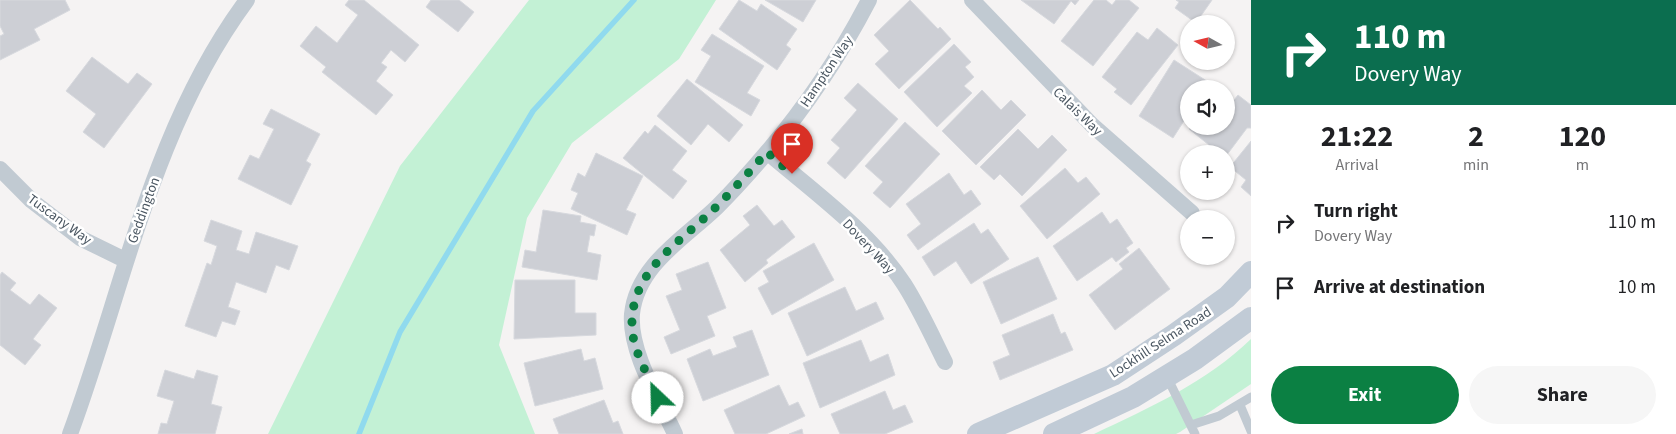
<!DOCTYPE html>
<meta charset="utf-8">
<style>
body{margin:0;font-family:"Source Sans 3",sans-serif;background:#f6f6f6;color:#202124;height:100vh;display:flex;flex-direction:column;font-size:19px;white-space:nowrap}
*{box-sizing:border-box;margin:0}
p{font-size:16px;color:#757577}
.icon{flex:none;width:28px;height:28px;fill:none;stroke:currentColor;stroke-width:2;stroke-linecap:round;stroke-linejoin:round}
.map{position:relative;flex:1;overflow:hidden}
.details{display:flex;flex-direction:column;background:#fff;width:425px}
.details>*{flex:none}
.banner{background:#0b6e4f;color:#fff;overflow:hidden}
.needle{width:32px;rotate:278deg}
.fabs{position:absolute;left:1180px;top:15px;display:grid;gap:10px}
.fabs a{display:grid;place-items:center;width:55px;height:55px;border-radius:50%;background:#fff;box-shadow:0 1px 4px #0004;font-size:25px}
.pin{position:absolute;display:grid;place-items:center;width:42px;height:42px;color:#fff;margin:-51px -21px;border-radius:50% 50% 50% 0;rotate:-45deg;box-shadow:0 0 5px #0007}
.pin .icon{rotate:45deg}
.me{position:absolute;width:55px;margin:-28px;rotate:336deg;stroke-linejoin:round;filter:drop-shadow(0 0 4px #0008)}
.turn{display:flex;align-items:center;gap:18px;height:105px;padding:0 20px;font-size:22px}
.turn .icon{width:65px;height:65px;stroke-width:2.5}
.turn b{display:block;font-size:35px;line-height:42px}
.eta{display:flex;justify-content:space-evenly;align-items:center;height:85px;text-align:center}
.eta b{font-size:30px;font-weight:700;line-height:35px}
.primary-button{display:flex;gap:10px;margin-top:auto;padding:10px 20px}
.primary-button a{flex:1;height:58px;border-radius:30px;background:#0b8043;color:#fff;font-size:20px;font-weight:700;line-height:58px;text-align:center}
.primary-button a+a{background:#f6f6f6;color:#202124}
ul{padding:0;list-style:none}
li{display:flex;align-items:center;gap:15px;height:65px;padding:0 20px}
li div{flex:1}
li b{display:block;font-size:19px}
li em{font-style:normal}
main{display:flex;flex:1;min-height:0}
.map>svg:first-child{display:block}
.green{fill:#c3f1d5}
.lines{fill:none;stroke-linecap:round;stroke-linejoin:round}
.stream{stroke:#90daee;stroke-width:5.5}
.building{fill:#cdcfd5;stroke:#d7d9de}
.service{stroke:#c1cad2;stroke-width:9}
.minor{stroke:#c1cad2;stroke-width:16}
.secondary{stroke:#c1cbd6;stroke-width:22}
.route{stroke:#0b8043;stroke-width:9;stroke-dasharray:0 16.2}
.labels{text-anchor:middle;stroke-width:5;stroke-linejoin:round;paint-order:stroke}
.street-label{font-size:14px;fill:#4a5661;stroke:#fff}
</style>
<main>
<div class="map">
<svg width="1251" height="434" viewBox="0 0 1251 434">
<rect width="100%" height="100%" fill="#f5f3f3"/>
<path class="green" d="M529 0H716L679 59 572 143 527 218 499 345 535 434H268L400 166Z
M1251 339V384L1180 432 1176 434H1094C1149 408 1207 382 1251 339Z"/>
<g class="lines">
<path class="stream" d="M359 434 400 332 533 111 634 0"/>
</g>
<path class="building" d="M0 0H65L70 10 34 29 40 40 0 60V36L4 34 0 26Z
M349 0H364L419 45 405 62 391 50 381 63 387 67 376 81 393 95 376 115 322 72 326 67 300 46 316 26 337 43 358 15 345 5Z
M431 0H459L474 12 458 32 426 7Z
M739 0 757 11 761 4 797 29 786 45 791 49 777 70 719 29Z
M765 0H816L803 22Z
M910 0 938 29 940 27 951 39 899 89 875 64 889 51 874 35Z
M1021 0H1079L1075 5 1071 1 1054 24Z
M1094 0H1106L1112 5 1116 0H1129L1139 8 1093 66 1061 41Z
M1176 0H1212L1196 23 1175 8 1179 2Z
M1157 28 1178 45 1131 105 1114 92 1117 89 1102 77 1137 32 1148 40Z
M712 34 764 66 747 93 760 100 751 116 695 82 711 56 701 50Z
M954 44 971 62 965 67 974 77 964 86 972 93 937 127 904 92Z
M92 57 128 84 137 73 152 84 104 148 83 132 96 114 66 91Z
M1174 60 1213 85 1211 89H1189V113L1173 138 1139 116Z
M687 79 743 125 729 142 708 124 691 145 657 116Z
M858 83 898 119 845 179 827 163 840 148 831 140 857 110 844 98Z
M982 90 1001 110 1011 100 1026 115 976 165 942 131Z
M1238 95 1251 105V128H1247L1226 156V154H1208L1205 151 1209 145 1189 129 1191 126H1226V101L1230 105Z
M271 109 320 134 306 161 311 164 291 205 238 179 250 155 259 159 274 129 263 124Z
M905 122 940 154 890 208 873 193 883 182 865 166Z
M655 125 687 151 672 170 687 181 673 199 623 158 645 131 648 134Z
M1018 129 1038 149 1052 135 1067 150 1022 196 1000 174 994 180 980 167Z
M1251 141V196L1241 187 1246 180 1230 167Z
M596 153 643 176 626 210 636 214 627 235 571 209 578 193 571 190 578 173 585 177Z
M1065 168 1078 183 1086 177 1100 194 1047 239 1020 206Z
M949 173 964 195 971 190 981 204 918 250 907 235 921 224 906 204Z
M757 205 774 226 782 220 795 237 766 260 768 263 745 282 720 250 750 225 743 216Z
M543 210 581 216 580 222 596 225 594 236 590 235 587 252 601 255 597 280 522 267 525 250 536 252Z
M1102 212 1110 224 1117 219 1133 243 1126 248 1129 252 1116 262 1112 257 1077 281 1053 246Z
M211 220 242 231 236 250 249 254 256 232 298 246 289 270 276 265 266 293 236 282 228 307 240 311 235 325 222 321 216 337 185 326 207 263 211 265 217 246 204 241Z
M974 223 981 234 988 229 1009 259 971 284 956 261 934 276 922 257Z
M814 243 834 280 772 315 758 288 769 282 763 271Z
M1139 248 1170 289 1115 330 1089 295 1123 269 1119 264Z
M1038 257 1057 299 1001 324 983 282Z
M708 262 726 308 707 316 715 336 671 354 664 337 680 330 666 296 682 290 676 274Z
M2 272 16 283 10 290 30 305 39 294 57 308 33 339 41 345 25 365 0 345V275Z
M515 280H575V313H596V335L514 339Z
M845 287 856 311 876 302 884 319 807 356 788 313Z
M1053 314 1061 334 1065 332 1073 350 1000 380 993 362 1010 355 1002 335Z
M752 330 769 375 703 401 687 359 710 349 713 356 737 347 733 337Z
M861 340 870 362 888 354 895 375 820 408 803 363Z
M581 349 584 361 595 358 603 389 535 406 524 363Z
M165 370 194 379 197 370 218 376 211 404 222 407 215 434H158L161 423 167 424 174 401 157 396Z
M779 385 789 406 798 402 805 416 766 434H735L724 410Z
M885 391 893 410 905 405 913 422 885 434H840L831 414Z
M604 400 613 423 618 421 623 434H559L553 419Z
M802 429 803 434H789Z"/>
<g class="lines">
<path class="service" d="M1167 377 1195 434
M1240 405 1251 431
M1191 425 1219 416 1251 397"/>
<path class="minor" d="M972 0 1092 125 1192 213
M767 152C814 192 870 232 904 284 920 309 932 336 945 362
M0 169 32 201 80 238 125 260
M70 434C124 288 152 128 247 0
M675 434C659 399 629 352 632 314 637 265 685 238 717 207 735 189 752 170 768 151 807 105 841 54 869 0"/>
<path class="secondary" d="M978 434 1113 375 1174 335 1227 297 1251 272
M1054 434 1133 397 1195 359 1251 318"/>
</g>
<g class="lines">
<path class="route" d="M658 398C649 376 633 352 632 327 630 269 682 242 718 205 735 188 751 170 767 152L792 174"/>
</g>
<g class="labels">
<g class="street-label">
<text transform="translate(826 71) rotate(-56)" y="5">Hampton Way</text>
<text transform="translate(1078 111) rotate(44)" y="5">Calais Way</text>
<text transform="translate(143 210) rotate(-70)" y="5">Geddington</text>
<text transform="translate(60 219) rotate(36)" y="5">Tuscany Way</text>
<text transform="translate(869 246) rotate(47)" y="5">Dovery Way</text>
<text transform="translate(1160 342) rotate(-33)" y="5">Lockhill Selma Road</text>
</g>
</g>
</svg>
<div class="fabs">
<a><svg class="needle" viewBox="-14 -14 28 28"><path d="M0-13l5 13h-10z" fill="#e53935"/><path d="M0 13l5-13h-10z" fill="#757577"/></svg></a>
<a><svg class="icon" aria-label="sound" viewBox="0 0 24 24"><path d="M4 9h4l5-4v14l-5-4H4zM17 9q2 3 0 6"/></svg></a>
<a>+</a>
<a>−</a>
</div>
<div class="pin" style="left:792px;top:174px;background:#d93025"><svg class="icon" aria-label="arrive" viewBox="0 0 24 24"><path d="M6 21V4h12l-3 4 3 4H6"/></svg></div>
<svg class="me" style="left:658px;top:398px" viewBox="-20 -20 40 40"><circle r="19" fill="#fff"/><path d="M0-13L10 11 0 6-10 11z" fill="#0b8043"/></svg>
</div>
<section class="details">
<div class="banner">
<div class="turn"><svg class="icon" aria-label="right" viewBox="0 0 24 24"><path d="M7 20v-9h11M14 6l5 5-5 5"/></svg><div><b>110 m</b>Dovery Way</div></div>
</div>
<div class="eta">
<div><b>21:22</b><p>Arrival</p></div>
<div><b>2</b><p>min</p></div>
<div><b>120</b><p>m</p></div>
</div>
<ul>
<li><svg class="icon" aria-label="right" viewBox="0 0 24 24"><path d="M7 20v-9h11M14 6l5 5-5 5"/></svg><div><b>Turn right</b><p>Dovery Way</p></div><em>110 m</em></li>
<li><svg class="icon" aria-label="arrive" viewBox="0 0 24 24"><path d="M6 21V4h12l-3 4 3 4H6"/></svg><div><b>Arrive at destination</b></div><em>10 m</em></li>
</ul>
<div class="primary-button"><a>Exit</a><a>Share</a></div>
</section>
</main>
